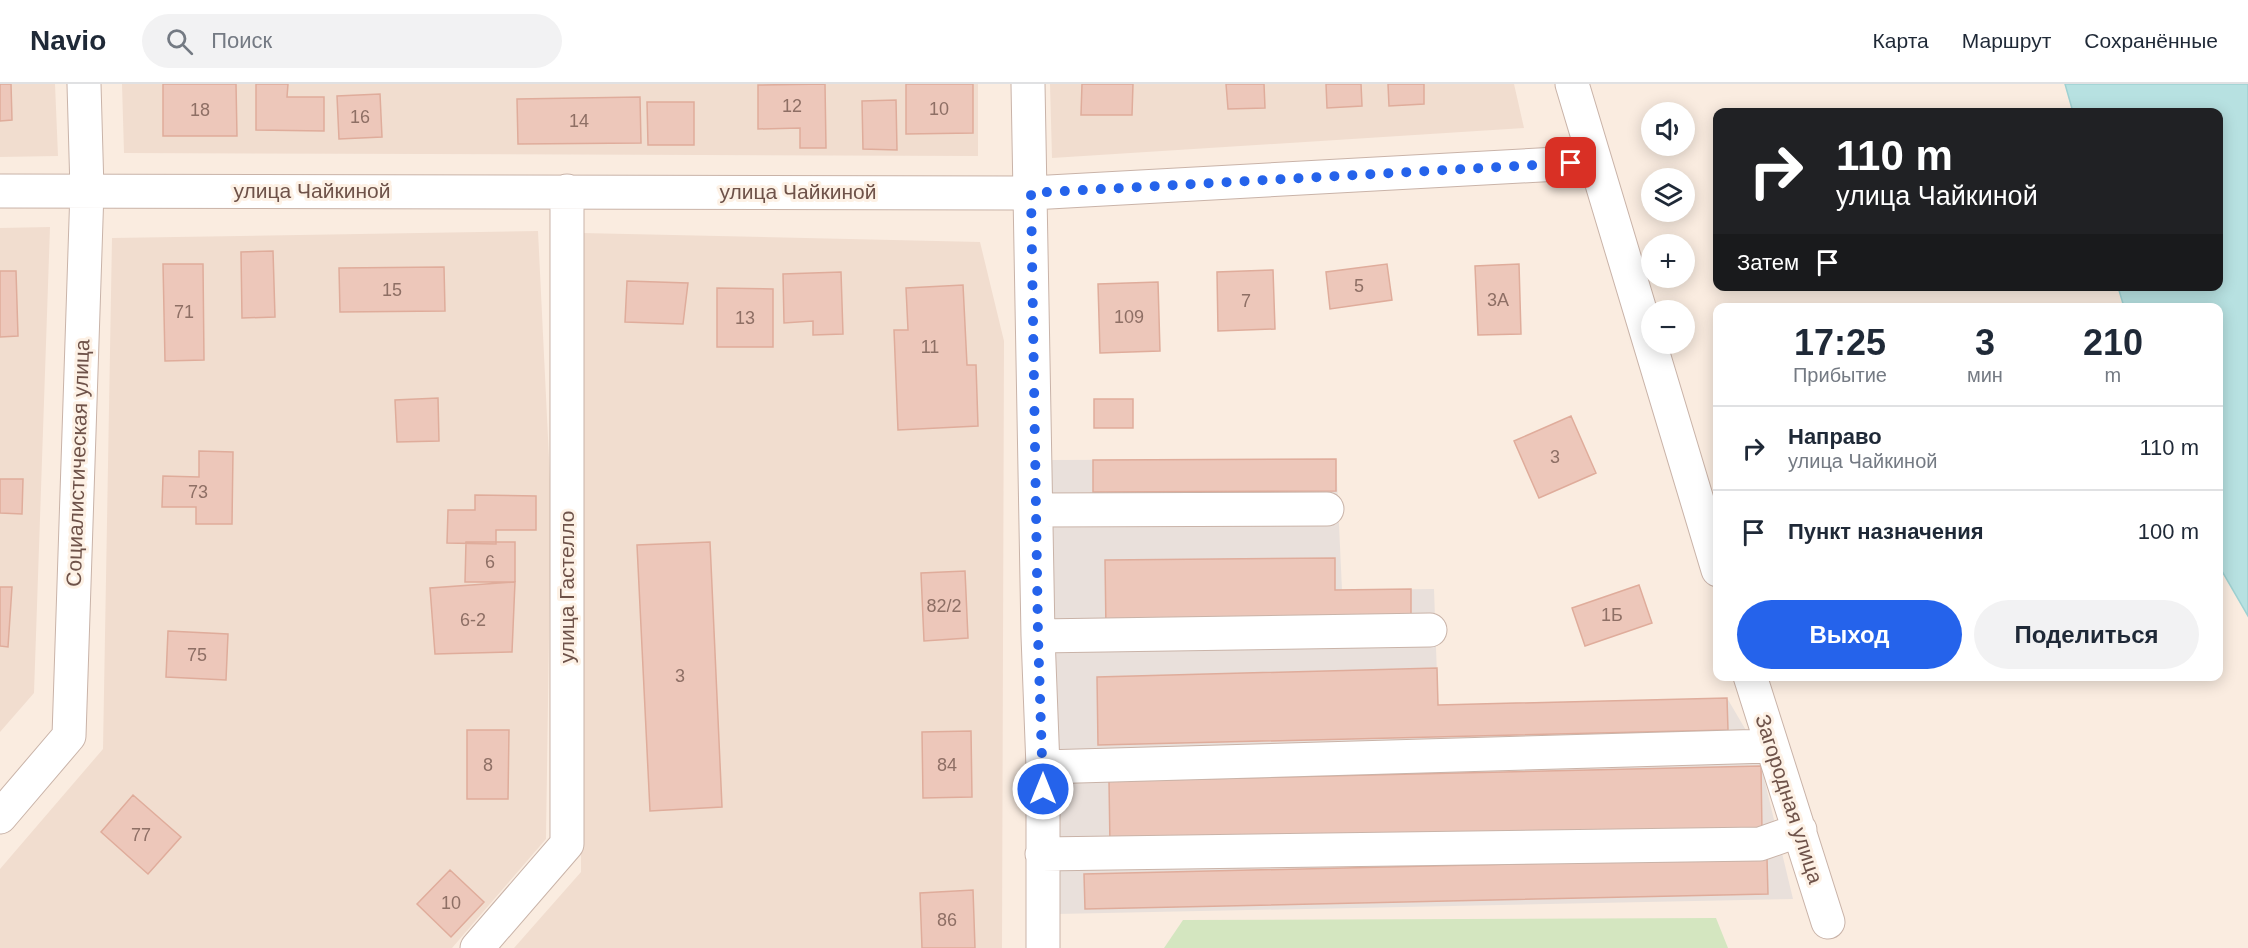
<!DOCTYPE html>
<html lang="ru">
<meta charset="utf-8">
<style>
body{margin:0;font-family:Helvetica,sans-serif;background:#f2f2f3;color:#1f2937;height:100vh;display:flex;flex-direction:column;font-size:22px;white-space:nowrap}
*{box-sizing:border-box;margin:0}
p{font-size:20px;color:#747a83}
.icon{flex:none;width:33px;height:33px;fill:none;stroke:currentColor;stroke-width:2;stroke-linecap:round;stroke-linejoin:round}
.map{position:relative;flex:1;overflow:hidden}
.drawer{position:absolute;left:1713px;top:219px;width:510px;height:378px;display:flex;flex-direction:column;background:#fff;border-radius:12px;box-shadow:0 3px 15px #0003}
.drawer>*{flex:none}
.banner{position:absolute;left:1713px;top:24px;width:510px;height:183px;border-radius:12px;box-shadow:0 3px 15px #0003;background:#202124;color:#fff;overflow:hidden}
.fabs{position:absolute;left:1641px;top:18px;display:grid;gap:12px}
.fabs a{display:grid;place-items:center;width:54px;height:54px;border-radius:50%;background:#fff;box-shadow:0 3px 15px #0003;font-size:30px}
.pin{position:absolute;display:grid;place-items:center;width:51px;height:51px;color:#fff;margin:-26px;border-radius:12px;box-shadow:0 3px 9px #0006}
.me{position:absolute;width:66px;margin:-33px;rotate:0deg;stroke-linejoin:round;filter:drop-shadow(0 0 4px #0008)}
.turn{display:flex;align-items:center;gap:21px;height:126px;padding:0 24px;font-size:27px}
.turn .icon{width:78px;height:78px;stroke-width:2.5}
.turn b{display:block;font-size:42px;line-height:51px}
.then{display:flex;align-items:center;height:57px;padding:0 24px;background:#0003;gap:12px;font-size:22px}
.eta{display:flex;justify-content:space-evenly;align-items:center;height:102px;text-align:center}
.eta b{font-size:36px;font-weight:700;line-height:42px}
.cta{display:flex;gap:12px;margin-top:auto;padding:12px 24px}
.cta a{flex:1;height:69px;border-radius:36px;background:#2563eb;color:#fff;font-size:24px;font-weight:700;line-height:69px;text-align:center}
.cta a+a{background:#f2f2f3;color:#1f2937}
ul{padding:0;list-style:none}
li{display:flex;align-items:center;gap:18px;height:84px;padding:0 24px;border-top:2px solid #e0e1e3}
li div{flex:1}
li b{display:block;font-size:22px}
li em{font-style:normal}
header{display:flex;align-items:center;gap:36px;box-sizing:border-box;height:84px;padding:0 30px;background:#fff;border-bottom:2px solid #e0e1e3}
header strong{font-size:28px}
nav{display:flex;gap:33px;margin-inline-start:auto;font-size:21px}
.search{width:420px;height:54px;background:#f2f2f3;display:flex;align-items:center;gap:15px;box-sizing:border-box;padding:0 21px;border-radius:33px;color:#747a83;font-size:22px}
.map>svg:first-child{display:block}
.residential{fill:#f1ddcf}
.industrial{fill:#e9e0db}
.green{fill:#d4e6c0}
.water{fill:#b7e1e1;stroke:#9ed1d2;stroke-width:1.5}
.building{fill:#edc7ba;stroke:#dfac9b;stroke-width:1.5}
.lines{fill:none;stroke-linecap:round;stroke-linejoin:round}
.minor-casing{stroke:#c9b3a8;stroke-width:35}
.minor{stroke:#fff;stroke-width:33}
.route{stroke:#2563eb;stroke-width:10;stroke-dasharray:0 18}
.labels{text-anchor:middle;stroke-width:6;stroke-linejoin:round;paint-order:stroke}
.number-label{font-size:18px;fill:#8e6f65}
.street-label{font-size:21px;fill:#6e5249;stroke:#fdf1e5}
</style>
<header>
<strong>Navio</strong>
<div class="search"><svg class="icon" aria-label="search" viewBox="0 0 24 24"><circle cx="10" cy="10" r="6"/><path d="M15 15l6 6"/></svg>Поиск</div>
<nav><a>Карта</a><a>Маршрут</a><a>Сохранённые</a></nav>
</header>
<div class="map">
<svg width="2248" height="864" viewBox="0 0 2248 864">
<rect width="100%" height="100%" fill="#faece0"/>
<path class="residential" d="M0 0H55L58 72 0 73Z
M122 0H978V72L124 69Z
M1050 0H1514L1524 44 1052 74Z
M50 143 34 609 0 648V144Z
M538 147 551 416 546 755 452 864H0V785L103 665 112 154Z
M582 149 980 158 1004 257 1002 864H514L581 788Z"/>
<path class="industrial" d="M1336 375 1342 506 1434 505 1438 621 1727 614 1757 665 1793 815 1057 830 1050 376Z"/>
<path class="green" d="M1716 834 1728 864H1164L1183 836Z"/>
<path class="water" d="M2065 0H2248V532L2219 482 2218 224 2124 223 2118 203 2218 202V28H2073Z"/>
<path class="building" d="M0 0H11L12 36 0 37Z
M163 0H236L237 52H163Z
M256 0H288L287 13H324V47L256 46Z
M825 0 826 64H800V44L758 45V1Z
M906 0H973V49L906 50Z
M1082 0H1133L1132 31H1081Z
M1226 0H1264L1265 24 1228 25Z
M1326 0H1361L1362 22 1327 24Z
M1388 0H1424V20L1389 22Z
M380 10 382 53 339 55 337 12Z
M640 13 641 59 518 60 517 15Z
M896 16 897 66 863 65 862 17Z
M647 18H694V61H648Z
M273 167 275 233 242 234 241 168Z
M163 180H203L204 276 165 277Z
M1387 180 1392 216 1330 225 1326 188Z
M1519 180 1521 250 1478 251 1475 182Z
M444 183 445 227 340 228 339 184Z
M1273 186 1275 245 1218 247 1217 188Z
M0 187H16L18 252 0 253Z
M841 188 843 250 813 251V237L784 239 783 190Z
M627 197 688 199 683 240 625 238Z
M1158 198 1160 267 1100 269 1098 200Z
M963 201 967 281H976L978 342 898 346 894 246H908L906 204Z
M717 204 773 205V263H717Z
M438 314 439 357 397 358 395 316Z
M1094 315H1133V344H1094Z
M1571 332 1596 389 1539 414 1514 357Z
M199 367 233 368 232 440H196V423H162L163 392 199 393Z
M1336 375V407L1093 408V376Z
M0 395H23L22 430 0 429Z
M475 411 536 412V446H496V460L447 459 448 426H475Z
M466 458H515V498H465Z
M710 458 722 723 650 727 637 461Z
M1335 474V506L1411 505V543L1106 546 1105 476Z
M965 487 968 554 924 557 921 489Z
M515 498 512 568 435 570 430 504Z
M1639 501 1652 539 1585 562 1572 524Z
M0 503H12L8 563 0 562Z
M168 547 228 550 226 596 166 593Z
M1437 584 1438 621 1727 614 1728 646 1098 661 1097 593Z
M467 646H509L508 715H467Z
M971 647 972 713 923 714 922 648Z
M1761 682 1762 747 1110 762 1109 697Z
M133 711 181 753 148 790 101 748Z
M1767 774 1768 810 1085 825 1084 790Z
M450 786 484 818 451 853 417 820Z
M973 806 975 864H922L920 809Z"/>
<g class="lines">
<g class="minor-casing">
<path id="minor" d="M1028 0 1038 552 1043 683V864
M1572 0 1718 486
M0 107 1031 109 1594 78
M1037 426 1327 425
M1038 552 1430 546
M1750 592 1828 838
M1043 683 1770 662
M0 733 69 652 87 106 84 0
M1042 770 1760 760 1800 746
M477 864 567 760V107"/>
</g>
<use href="#minor" class="minor"/>
</g>
<g class="lines">
<path class="route" d="M1043 705 1038 552 1031 109 1571 79"/>
</g>
<g class="labels">
<g class="number-label">
<text x="792" y="28">12</text>
<text x="939" y="31">10</text>
<text x="200" y="32">18</text>
<text x="360" y="39">16</text>
<text x="579" y="43">14</text>
<text x="1359" y="208">5</text>
<text x="392" y="212">15</text>
<text x="1498" y="222">3А</text>
<text x="1246" y="223">7</text>
<text x="184" y="234">71</text>
<text x="1129" y="239">109</text>
<text x="745" y="240">13</text>
<text x="930" y="269">11</text>
<text x="1555" y="379">3</text>
<text x="198" y="414">73</text>
<text x="490" y="484">6</text>
<text x="944" y="528">82/2</text>
<text x="1612" y="537">1Б</text>
<text x="473" y="542">6-2</text>
<text x="197" y="577">75</text>
<text x="680" y="598">3</text>
<text x="488" y="687">8</text>
<text x="947" y="687">84</text>
<text x="141" y="757">77</text>
<text x="451" y="825">10</text>
<text x="947" y="842">86</text>
</g>
<g class="street-label">
<text x="312" y="114">улица Чайкиной</text>
<text x="798" y="115">улица Чайкиной</text>
<text transform="translate(78 379) rotate(-88)" y="7">Социалистическая улица</text>
<text transform="translate(567 503) rotate(-90)" y="7">улица Гастелло</text>
<text transform="translate(1789 715) rotate(72)" y="7">Загородная улица</text>
</g>
</g>
</svg>
<div class="fabs">
<a><svg class="icon" aria-label="sound" viewBox="0 0 24 24"><path d="M4 9h4l5-4v14l-5-4H4zM17 9q2 3 0 6"/></svg></a>
<a><svg class="icon" aria-label="layers" viewBox="0 0 24 24"><path d="M12 4l9 5-9 5-9-5zM3 14l9 5 9-5"/></svg></a>
<a>+</a>
<a>−</a>
</div>
<div class="pin" style="left:1571px;top:79px;background:#d93025"><svg class="icon" aria-label="arrive" viewBox="0 0 24 24"><path d="M6 21V4h12l-3 4 3 4H6"/></svg></div>
<svg class="me" style="left:1043px;top:705px" viewBox="-20 -20 40 40"><circle r="17" fill="#2563eb" stroke="#fff" stroke-width="3"/><path d="M0-11L8 9 0 5-8 9z" fill="#fff"/></svg>
<div class="banner">
<div class="turn"><svg class="icon" aria-label="right" viewBox="0 0 24 24"><path d="M7 20v-9h11M14 6l5 5-5 5"/></svg><div><b>110 m</b>улица Чайкиной</div></div>
<div class="then">Затем<svg class="icon" aria-label="arrive" viewBox="0 0 24 24"><path d="M6 21V4h12l-3 4 3 4H6"/></svg></div>
</div>
<section class="drawer">
<div class="eta">
<div><b>17:25</b><p>Прибытие</p></div>
<div><b>3</b><p>мин</p></div>
<div><b>210</b><p>m</p></div>
</div>
<ul>
<li><svg class="icon" aria-label="right" viewBox="0 0 24 24"><path d="M7 20v-9h11M14 6l5 5-5 5"/></svg><div><b>Направо</b><p>улица Чайкиной</p></div><em>110 m</em></li>
<li><svg class="icon" aria-label="arrive" viewBox="0 0 24 24"><path d="M6 21V4h12l-3 4 3 4H6"/></svg><div><b>Пункт назначения</b></div><em>100 m</em></li>
</ul>
<div class="cta"><a>Выход</a><a>Поделиться</a></div>
</section>
</div>
